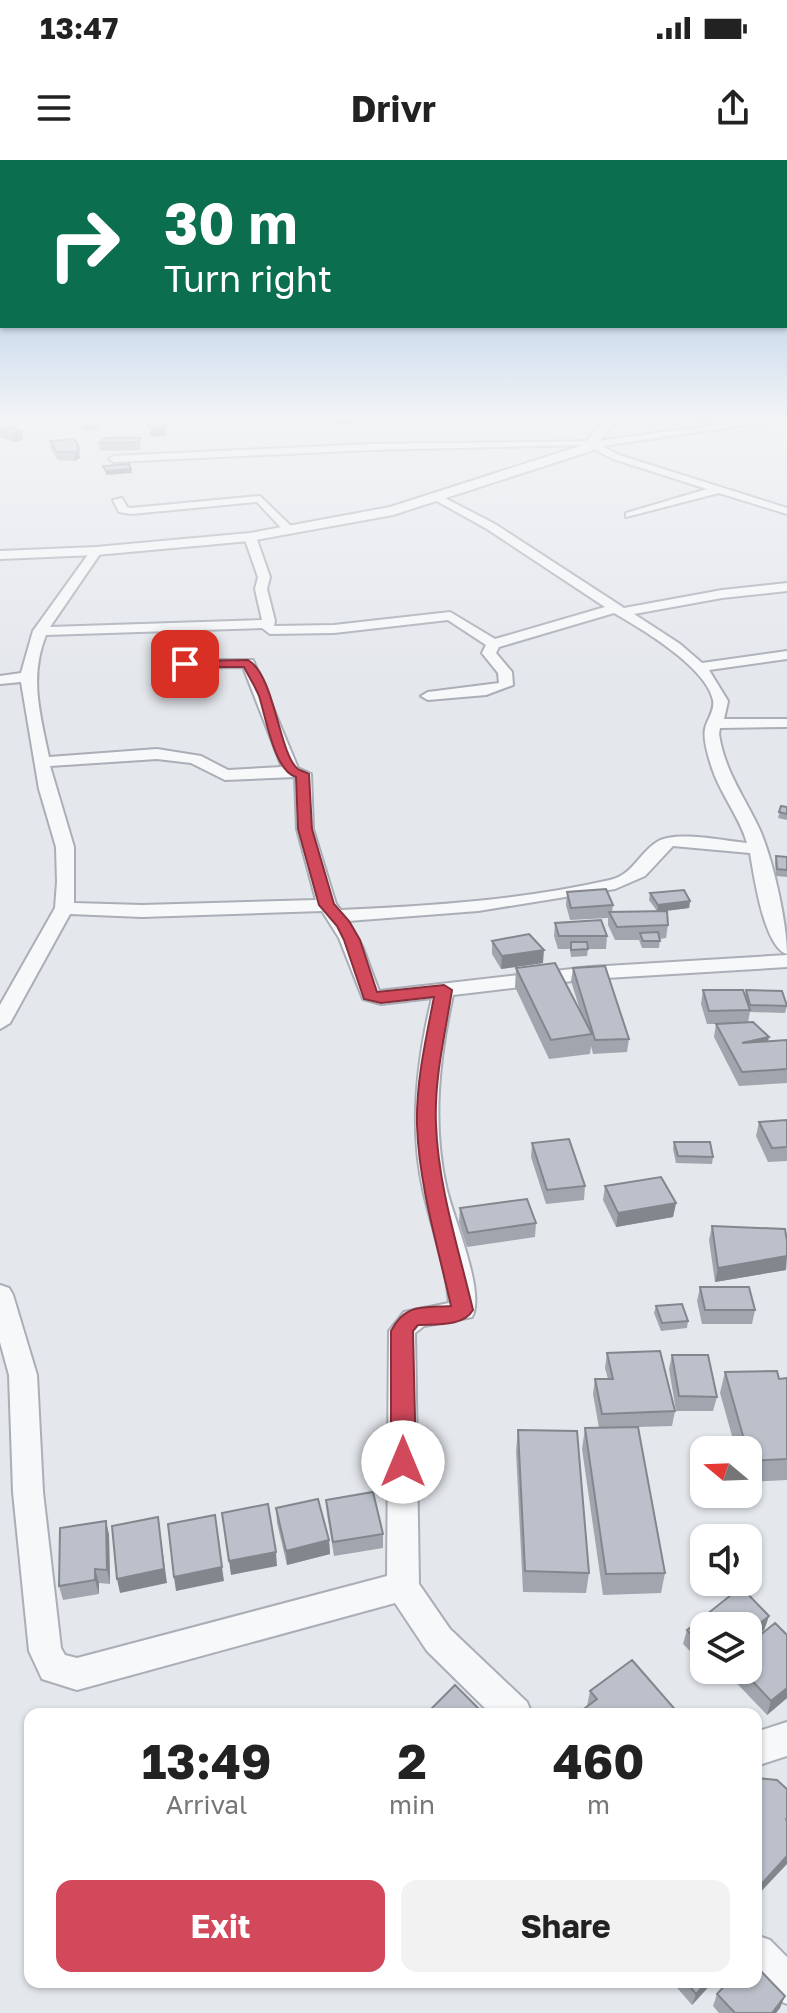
<!DOCTYPE html>
<style>
body{margin:0;font-family:"Golos Text",sans-serif;background:#f2f2f2;color:#222;height:100vh;display:flex;flex-direction:column;font-size:30px;white-space:nowrap}
*{box-sizing:border-box;margin:0}
p{font-size:26px;color:#767676}
.icon{flex:none;width:44px;height:44px;fill:none;stroke:currentColor;stroke-width:2;stroke-linecap:round;stroke-linejoin:round}
.map{position:relative;flex:1;overflow:hidden}
.side{position:absolute;left:24px;top:1548px;width:738px;height:280px;display:flex;flex-direction:column;background:#fff;border-radius:16px;box-shadow:0 2px 6px #0004}
.side>*{flex:none}
.guide{position:absolute;left:0px;top:0px;width:788px;height:168px;box-shadow:0 2px 6px #0004;background:#0b6e4f;color:#fff;overflow:hidden}
.needle{width:52px;rotate:289deg}
.buttons{position:absolute;left:690px;top:1276px;display:grid;gap:16px}
.buttons a{display:grid;place-items:center;width:72px;height:72px;border-radius:16px;background:#fff;box-shadow:0 2px 6px #0004;font-size:40px}
.pin{position:absolute;display:grid;place-items:center;width:68px;height:68px;color:#fff;margin:-34px;border-radius:16px;box-shadow:0 4px 12px #0006}
.me{position:absolute;width:88px;margin:-44px;rotate:0deg;stroke-linejoin:round;filter:drop-shadow(0 0 6px #0008)}
.turn{display:flex;align-items:center;gap:28px;height:168px;padding:0 32px;font-size:36px}
.turn .icon{width:104px;height:104px;stroke-width:2.5}
.turn b{display:block;font-size:56px;line-height:68px}
.eta{display:flex;justify-content:space-evenly;align-items:center;height:136px;text-align:center}
.eta b{font-size:48px;font-weight:700;line-height:56px}
.button{display:flex;gap:16px;margin-top:auto;padding:16px 32px}
.button a{flex:1;height:92px;border-radius:16px;background:#d1495b;color:#fff;font-size:32px;font-weight:700;line-height:92px;text-align:center}
.button a+a{background:#f2f2f2;color:#222}
.status{display:flex;justify-content:space-between;align-items:center;height:56px;padding:0 40px;background:#fff;direction:ltr}
.status svg{height:22px;fill:currentColor}
header{display:flex;justify-content:space-between;align-items:center;height:104px;padding:0 32px;background:#fff;font-size:36px;font-weight:700}
.map>svg:first-child{display:block}
.lines{fill:none;stroke-linecap:round;stroke-linejoin:round}
.minor-casing{stroke:#a9aeb7;stroke-width:4}
.tertiary-casing{stroke:#a9aeb7;stroke-width:4}
.minor{fill:#f7f8fa;fill-rule:evenodd}
.tertiary{fill:#f7f8fa;fill-rule:evenodd}
.wall{fill:#a1a5ae}
.shaded-wall{fill:#83868d}
.building{fill:#bbc0ca;stroke:#83868d;stroke-width:2}
.route{fill:#d1495b;stroke:#882f3b;stroke-width:2}
</style>
<div class="status"><b>13:47</b><svg viewBox="0 0 49 12"><path d="M0 12V9h3v3zM5 12V6h3v6zM10 12V3h3v9zM15 12V0h3v12zM26 1h20v11H26zM47 4h2v5h-2z"/></svg></div>
<header><svg class="icon" aria-label="menu" viewBox="0 0 24 24"><path d="M4 6h16M4 12h16M4 18h16"/></svg>Drivr<svg class="icon" aria-label="share" viewBox="0 0 24 24"><path d="M12 15V3M7 8l5-5 5 5M5 13v7h14v-7"/></svg></header>
<div class="map">
<svg width="787" height="1853" viewBox="0 0 787 1853">
<rect width="100%" height="100%" fill="#e4e7ec"/>
<g class="lines">
<g class="minor-casing">
<path id="minor" d="M385 258H423L418 261Z
M767 258 787 259 602 286 619 295 787 348V354L719 333 626 357V353L707 329 613 299 586 285 371 290 114 302 109 299 114 296 371 284 598 281Z
M437 334 495 364 624 448 722 430 787 423V431L722 438 634 454 680 484 702 503 787 491V499L709 510 728 541 724 559H787V567L720 568 719 574C724 609 743 635 758 666 772 695 787 762 787 794 764 788 754 715 750 693L673 686 645 716 615 729 478 751 348 761 363 788 379 831 590 807 787 795V807L590 819 453 835C439 898 432 963 446 1026 452 1055 486 1132 472 1157L424 1166 415 1173 419 1424 450 1469 527 1542 532 1554H491L427 1491 395 1443 77 1530 42 1519 29 1491 13 1332 9 1215 0 1182V1125L9 1128 13 1135 37 1215 43 1332 61 1488 65 1495 77 1498 387 1416 389 1171 404 1152 449 1143C446 1104 431 1067 423 1029 409 966 417 900 432 838L381 844 363 839 339 778 322 751 142 757 70 754 10 863 0 869V845L55 748 57 722 56 687 39 629 21 522 0 524V516L21 513 33 471 92 389 96 388 102 391 50 467 262 460 255 429 258 417 244 377 250 374 256 377 270 417 267 429 275 461 274 466 334 465 450 452 495 479 605 447 487 369 433 339 432 337ZM614 453C642 469 706 507 713 540 715 551 707 559 705 569 703 580 708 595 711 605 719 633 739 655 747 683 726 681 674 670 657 682 638 694 634 714 610 720 523 740 430 746 341 750L336 744 313 669 311 614 298 608 253 500H176L175 492H165L162 502 174 508 243 507 282 607 228 610 201 596 157 589 49 597C40 554 29 517 46 475L262 468 270 474 334 473 448 460 486 485 482 493 498 513 499 523 428 532 421 536 428 540 486 535 513 525 512 512 496 493 499 487ZM157 599 191 603 225 620 295 617 297 669 316 740 142 745 74 743V687L50 606Z
M260 336 293 368V372H285L257 342 131 354 119 352 113 340 122 338 127 347 131 348Z
M787 1562V1596L756 1606V1572Z
M756 1775 770 1780 787 1797V1844L773 1838 756 1821Z"/>
</g>
<g class="tertiary-casing">
<path id="tertiary" d="M606 258H618L591 291 393 355 250 381 96 395 0 399V391L96 387 250 373 390 347 583 285Z"/>
</g>
<use href="#minor" class="minor"/>
<use href="#tertiary" class="tertiary"/>
</g>
<path class="wall" d="M329 258H359V259L353 260V263L337 264Z
M641 258H661L659 262 641 260Z
M691 258H716L715 262 701 264 691 260Z
M99 260 100 271H83V261Z
M0 268 22 272 23 280 13 282 0 277Z
M140 278 141 286 140 290 100 291 99 283Z
M74 279 80 298 75 301 58 300 51 289 50 281Z
M781 646 787 647V660L778 658Z
M776 696 787 697V717L776 716 775 702Z
M567 732 613 745 612 752 657 751 649 740 650 733 690 741 689 748 665 751 668 765 666 778 660 779 659 788H642L639 780H615L608 765V758L570 760 566 745Z
M555 763 607 776 606 789H588L587 796 571 797 570 789H558L554 776Z
M492 781 543 803 501 809 492 794Z
M516 808 581 853 571 821 573 808 629 879 627 892 593 894 591 886 590 894 549 899 515 827Z
M703 830 745 835 746 830 787 846 785 853 750 852 748 862 768 881 787 880V923L739 926 714 877 716 864H707L701 844Z
M787 960V1001L768 1002 756 976 759 962Z
M674 982 713 997 712 1004 676 1003 673 989Z
M532 983 585 1026 584 1040 546 1044 531 997Z
M605 1026 676 1043 673 1057 616 1067 603 1040Z
M460 1048 536 1063 535 1077 467 1087 459 1062Z
M712 1066 787 1081 786 1110 715 1122 709 1080Z
M700 1127 755 1150 752 1164H702L697 1141Z
M656 1146 688 1161 687 1168 661 1171 654 1153Z
M607 1193 675 1251 672 1266 638 1267 665 1413 661 1433 603 1435 582 1289 585 1268H599L593 1234 595 1219H608L605 1208Z
M672 1195 717 1237 713 1251H676L669 1209Z
M725 1212 779 1219 787 1218V1320L748 1322V1290H736L720 1233Z
M518 1270 589 1413 586 1433 523 1432 516 1291Z
M326 1340 383 1374V1388L334 1396 327 1354Z
M276 1348 329 1380 330 1394 287 1405 277 1363Z
M106 1361 109 1375 110 1424 99 1423V1434L63 1440 59 1426Z
M741 1427 769 1456 764 1470 749 1484 775 1463 787 1475V1538L767 1555 724 1510H748V1466H704V1505L683 1484 687 1470Z
M590 1531 679 1554 587 1546Z
M672 1822H713L692 1845Z
M717 1834 780 1848 776 1853H719L713 1846Z"/>
<path class="shaded-wall" d="M337 258H359V259L353 260V263L337 264Z
M716 258 715 262 701 264 702 260Z
M166 268 167 276 150 277V269Z
M22 272 23 280 13 282 12 274Z
M79 290 80 298 75 301 74 292Z
M131 309 132 313 106 315V311Z
M690 741 689 748 657 752 658 745Z
M544 790 543 803 501 809 502 796Z
M769 877 766 891 742 883Z
M676 1043 673 1057 616 1067 618 1053Z
M787 1096 786 1110 715 1122 718 1108Z
M158 1357 167 1423 120 1433 117 1419Z
M106 1361 109 1375 110 1424 107 1410Z
M329 1380 330 1394 287 1405 286 1391Z
M276 1392 277 1406 231 1415 229 1401Z
M222 1407 224 1421 176 1431 174 1417Z
M95 1409 99 1423V1434L95 1420Z
M769 1456 764 1470 748 1483V1473Z
M787 1528V1538L767 1555 771 1541Z
M787 1696V1704L756 1737V1730Z
M707 1822H713L692 1845 696 1834Z
M785 1836 780 1848 776 1853H772Z"/>
<path class="building" d="M149 258H162L163 260 150 261Z
M696 258H716L702 260Z
M99 260V267H82L83 261Z
M164 260 166 268 150 269 147 261Z
M9 267 22 272 12 274 0 269Z
M105 278H140L139 282 99 283Z
M74 279 78 285 79 290 74 292H57L50 281Z
M129 304 131 309 106 311 103 306Z
M781 646 787 647V654L779 652Z
M776 696 787 697V710L777 709Z
M606 729 613 745 571 748 567 732Z
M684 730 690 741 658 745 650 733Z
M667 751 668 765 617 767 609 752Z
M601 760 607 776H559L555 763Z
M658 772 660 781H643L640 773Z
M529 774 544 790 502 796 492 781Z
M571 782H587L588 789 571 790Z
M555 803 592 874 551 880 516 808Z
M605 806 629 879 595 880 573 808Z
M703 830H743L750 850 709 851Z
M746 830 782 831 787 846 750 845Z
M753 862 769 877 742 883 787 880V909L742 912 716 864Z
M787 960V987L772 988 759 962Z
M569 979 585 1026 547 1030 532 983Z
M674 982H710L713 997 678 996Z
M661 1017 676 1043 618 1053 605 1026Z
M527 1039 536 1063 468 1073 460 1048Z
M712 1066 785 1069 787 1081V1096L718 1108Z
M700 1127H749L755 1150H705Z
M682 1144 688 1161 662 1163 656 1146Z
M660 1191 675 1251 602 1254 595 1219H613L607 1193Z
M672 1195H708L717 1237 679 1236Z
M777 1211 779 1219 787 1218V1299L750 1301 748 1290H747L725 1212Z
M638 1267 665 1413 606 1414 585 1268Z
M518 1270 577 1271 589 1413 525 1411Z
M373 1332 383 1374 333 1382 326 1340Z
M318 1339 329 1380 286 1391 276 1348Z
M268 1344 276 1392 229 1401 222 1353Z
M215 1355 222 1407 174 1417 168 1364Z
M158 1357 164 1409 117 1419 112 1366Z
M106 1361 107 1410 95 1409V1420L59 1426 60 1368Z
M741 1427 769 1456 748 1473V1466H704V1488L687 1470Z
M775 1463 787 1475V1528L771 1541 742 1510H748V1483L749 1484Z
M632 1500 679 1554H577L597 1539 590 1531Z
M455 1525 484 1554H433L430 1550Z
M756 1618 777 1620 787 1629V1658L786 1659 787 1661V1696L756 1730Z
M756 1806 785 1836 772 1853H735L717 1834 728 1822H756Z
M686 1822H707L696 1834Z"/>
<linearGradient id="sky" x2="0" y2="1"><stop stop-color="#8bb4dd"/><stop offset="0.5" stop-color="#f3f4f6"/><stop offset="1" stop-color="#f3f4f6" stop-opacity="0"/></linearGradient>
<rect width="787" height="517" fill="url(#sky)"/>
<path class="route" d="M185 501 248 500C275 515 279 595 298 609 301 611 306 612 309 614L312 669 334 744 349 761 360 780 377 832 444 825 452 830C445 875 434 919 436 964 438 1027 459 1090 473 1150 463 1167 436 1164 418 1165L413 1171 416 1302 412 1309 403 1312 395 1309 391 1302V1171C405 1143 423 1148 451 1146 438 1087 419 1026 417 965 416 921 426 879 434 837L381 843 364 839 344 780 337 766 319 745 298 669 296 617C274 611 266 557 259 536 255 526 249 517 244 507H181L179 504Z"/>
</svg>
<div class="buttons">
<a><svg class="needle" viewBox="-14 -14 28 28"><path d="M0-13l5 13h-10z" fill="#e53935"/><path d="M0 13l5-13h-10z" fill="#767676"/></svg></a>
<a><svg class="icon" aria-label="sound" viewBox="0 0 24 24"><path d="M4 9h4l5-4v14l-5-4H4zM17 9q2 3 0 6"/></svg></a>
<a><svg class="icon" aria-label="layers" viewBox="0 0 24 24"><path d="M12 4l9 5-9 5-9-5zM3 14l9 5 9-5"/></svg></a>
</div>
<div class="pin" style="left:185px;top:504px;background:#d93025"><svg class="icon" aria-label="arrive" viewBox="0 0 24 24"><path d="M6 21V4h12l-3 4 3 4H6"/></svg></div>
<svg class="me" style="left:403px;top:1302px" viewBox="-20 -20 40 40"><circle r="19" fill="#fff"/><path d="M0-13L10 11 0 6-10 11z" fill="#d1495b"/></svg>
<div class="guide">
<div class="turn"><svg class="icon" aria-label="right" viewBox="0 0 24 24"><path d="M7 20v-9h11M14 6l5 5-5 5"/></svg><div><b>30 m</b>Turn right</div></div>
</div>
<section class="side">
<div class="eta">
<div><b>13:49</b><p>Arrival</p></div>
<div><b>2</b><p>min</p></div>
<div><b>460</b><p>m</p></div>
</div>
<div class="button"><a>Exit</a><a>Share</a></div>
</section>
</div>
